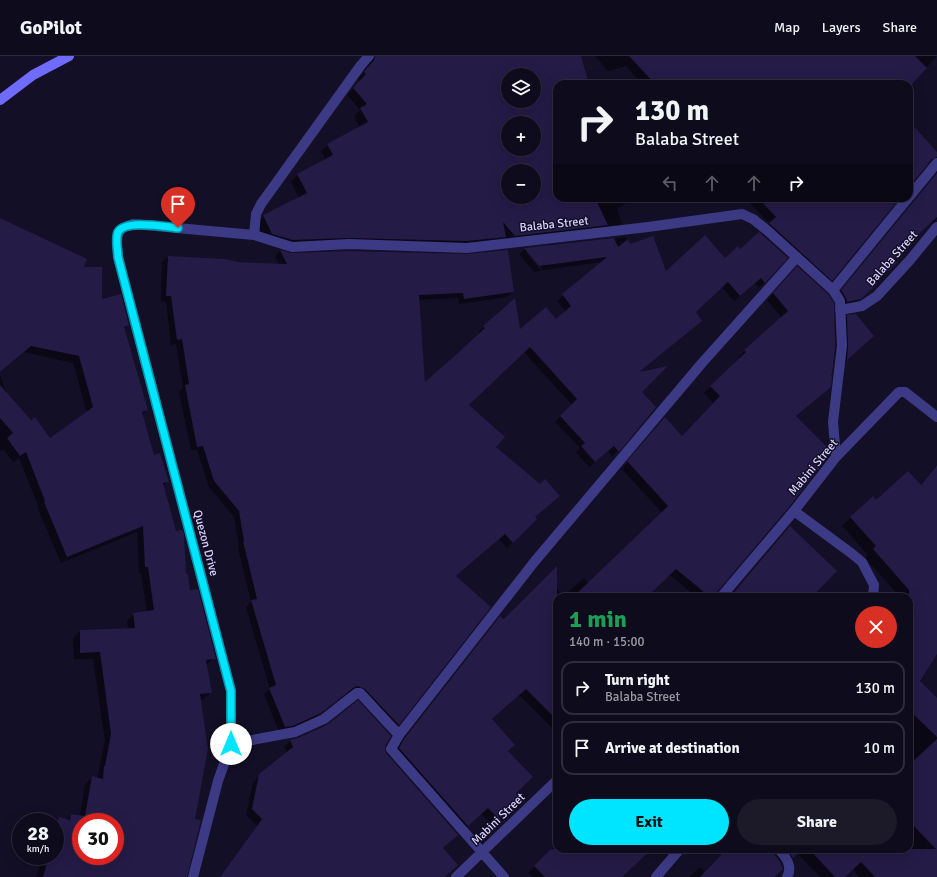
<!DOCTYPE html>
<meta charset="utf-8">
<style>
body{margin:0;font-family:Signika,sans-serif;background:#1c1929;color:#f1f3f6;height:100vh;display:flex;flex-direction:column;font-size:15px;white-space:nowrap}
*{box-sizing:border-box;margin:0}
p{font-size:13px;color:#9b9ba3}
.icon{flex:none;width:22px;height:22px;fill:none;stroke:currentColor;stroke-width:2;stroke-linecap:round;stroke-linejoin:round}
.map{position:relative;flex:1;overflow:hidden}
.details{position:absolute;left:553px;top:537px;width:360px;height:260px;display:flex;flex-direction:column;background:#0e0b1c;border-radius:12px;box-shadow:0 4px 16px #0002,0 0 0 1px #2e2b3b}
.details>*{flex:none}
.guide{position:absolute;left:553px;top:24px;width:360px;height:122px;border-radius:12px;box-shadow:0 4px 16px #0002,0 0 0 1px #2e2b3b;background:#0e0b1c;color:#f1f3f6;overflow:hidden}
.fabs{position:absolute;left:501px;top:12px;display:grid;gap:8px}
.fabs a{display:grid;place-items:center;width:40px;height:40px;border-radius:50%;background:#0e0b1c;box-shadow:0 4px 16px #0002,0 0 0 1px #2e2b3b;font-size:20px}
.speed{position:absolute;left:12px;top:757px;display:flex;gap:8px;font-size:20px;font-weight:700;text-align:center}
.speed>*{display:grid;place-content:center;width:52px;height:52px;border-radius:50%;background:#0e0b1c;box-shadow:0 4px 16px #0002,0 0 0 1px #2e2b3b;line-height:1}
.speed small{font-size:10px;font-weight:400}
.speed .limit{border:6px solid #d22;background:#fff;color:#111}
.pin{position:absolute;display:grid;place-items:center;width:34px;height:34px;color:#fff;margin:-41px -17px;border-radius:50% 50% 50% 0;rotate:-45deg;box-shadow:0 0 4px #0007}
.pin .icon{rotate:45deg}
.me{position:absolute;width:44px;margin:-22px;rotate:0deg;stroke-linejoin:round;filter:drop-shadow(0 0 3px #0008)}
.turn{display:flex;align-items:center;gap:14px;height:84px;padding:0 16px;font-size:18px}
.turn .icon{width:52px;height:52px;stroke-width:2.5}
.turn b{display:block;font-size:28px;line-height:34px}
.lanes{display:flex;align-items:center;height:38px;padding:0 16px;background:#0003;justify-content:center;gap:20px;direction:ltr}
.lanes .off{opacity:.35}
.round{display:grid;place-items:center;flex:none;width:42px;height:42px;border-radius:21px;background:#1c1929}
.head{display:flex;align-items:center;justify-content:space-between;height:68px;padding:0 16px}
h1{font-size:24px;font-weight:700;line-height:30px;color:#1e9e55}
.button{display:flex;gap:8px;margin-top:auto;padding:8px 16px}
.button a{flex:1;height:46px;border-radius:24px;background:#00e5ff;color:#111;font-size:16px;font-weight:700;line-height:46px;text-align:center}
.button a+a{background:#1c1929;color:#f1f3f6}
ul{padding:0;list-style:none}
li{display:flex;align-items:center;gap:12px;height:54px;margin:0 8px 6px;padding:0 8px;border:2px solid #2e2b3b;border-radius:12px}
li div{flex:1}
li b{display:block;font-size:15px}
li em{font-style:normal}
header{display:flex;align-items:center;gap:24px;box-sizing:border-box;height:56px;padding:0 20px;background:#0e0b1c;border-bottom:1px solid #2e2b3b}
header strong{font-size:19px}
nav{display:flex;gap:22px;margin-inline-start:auto;font-size:14px}
.map>svg:first-child{display:block}
.shadow{fill:#0007;fill-rule:evenodd}
.building{fill:#241b47;fill-rule:evenodd}
.lines{fill:none;stroke-linecap:round;stroke-linejoin:round}
.minor{stroke:#3d3a85;stroke-width:10}
.secondary{stroke:#6f6bff;stroke-width:10}
.route-casing{stroke:#0095a6;stroke-width:10}
.route{stroke:#00e5ff;stroke-width:7}
.labels{text-anchor:middle;stroke-width:3;stroke-linejoin:round;paint-order:stroke}
.street-label{font-size:12px;fill:#d9d4ff;stroke:#130f26}
</style>
<header>
<strong>GoPilot</strong>
<nav><a>Map</a><a>Layers</a><a>Share</a></nav>
</header>
<div class="map">
<svg width="937" height="821" viewBox="0 0 937 821">
<rect width="100%" height="100%" fill="#130f26"/>
<path class="shadow" d="M375 0H563L583 28H557V142H633L617 153 622 167 615 174 508 186 504 181 498 187 286 191 266 185 257 167 264 160 299 142 291 126 297 119 326 104 321 95 328 89 360 72 354 60 360 54 347 39 360 26 358 23 368 12 369 6ZM508 19H534V45H508ZM508 67H534V93H508ZM508 115H534V141H508Z
M595 0H937L909 30V28H642L626 10 608 15Z
M909 67 937 98V163L932 168 930 166 906 189 869 234 852 250 840 252 835 242 936 119 937 112 934 108 927 107 909 129Z
M745 142H899L825 231 763 175 770 168Z
M0 169 83 212 101 245 128 269 123 273 147 354 142 359 153 400 168 425 163 430 189 535 215 602 206 609 211 636 204 643 200 644 194 764 186 821H36L43 800H55V767L59 762 66 764 72 759 80 761 85 728 92 722 97 723 105 685 93 603H74L73 582 80 575 128 574 127 565 134 558 147 556 141 517 139 518 137 476 61 507 38 453 39 452 19 402 13 406 4 394 0 395V319L7 339 31 366 50 383 87 357 73 307 24 296 0 316ZM81 766H115V800H81Z
M626 181 629 190 665 217 725 203 740 195 786 202 759 232 755 227 734 245 722 231 694 256 637 317 641 336 655 351 612 401 608 395 589 411 576 396 580 392 555 366 572 349 524 296 468 350 495 391 535 463 507 492 499 483 455 521 489 551 392 674 359 638 351 636 346 637 314 663 286 675 279 676 264 638 270 633 246 551 251 546 238 492 239 491 234 461 209 431 197 394H191L179 336 183 332 176 288 171 289 166 246 161 245 162 206 168 201 279 209 275 200 280 195 292 198 513 235 507 241 459 248 458 242 418 244 425 329 480 278 478 276 484 271 519 275 556 264 566 256 557 245 602 206 543 214 529 196H526L541 215 534 216 519 198 525 193Z
M791 218 823 337 795 361 711 541H696L669 518 647 541H557V677L519 639 491 663 507 695 515 737 513 748 491 768 481 758 461 776 393 699 398 690 494 568 500 561 504 565 547 522 564 540 584 522 589 527 662 457 622 413 658 369 681 381 714 348 704 337 740 303 738 302 745 295 782 262 767 244Z
M848 260 869 284 843 307V265Z
M937 408V596L919 626 937 643V821H859L853 813 844 821H820L797 797 784 809 774 796 771 795 773 821H689L700 811 705 816 729 793H909V541H900L865 502 868 499 842 470 873 441 876 445 920 430Z
M790 472 810 541H739L734 536Z
M290 685 384 690V694L451 785 442 793 444 821H232L234 816 227 811 257 770 246 759 253 726 287 697 284 691Z
M555 790 557 793H651L621 821H533L528 817Z
M652 793H659L655 796Z"/>
<path class="building" d="M375 0H581L589 28H557V142H595L608 169 515 180 503 166 506 181 467 185 349 182 293 184 272 178 263 159 307 137 297 118 333 99 327 88 368 66 360 52 367 48 353 32 366 18 364 16 374 4ZM508 19H534V45H508ZM508 67H534V93H508ZM508 115H534V141H508Z
M629 0H915L927 12 912 28H655Z
M909 65 937 96V101L932 103 909 131Z
M937 117V161L907 189 909 191 894 204 897 207 875 226 877 228 861 243 847 246 846 242 841 234Z
M758 142H900L832 225 769 167 776 161Z
M0 162 87 203 84 211H102V243L121 238 129 269 124 271 148 354 142 356 154 399 160 397 169 426 163 427 176 475 182 474 184 478 186 518H188L190 534 198 533 216 603 206 604 212 637 200 638 208 693 195 763 201 764 187 821H43L49 800H55V774L59 761 70 764 71 758 85 760 92 720 103 723 104 710H105L111 678 100 596 80 597V574L135 572 133 557 154 554 148 511H145L143 470 67 501 44 446 45 445 26 396 20 400 7 382 13 377 0 362V329L31 364 35 361 50 382 93 351 79 300 31 290 0 316ZM81 766H115V800H81Z
M759 176 788 202 765 227 761 222 740 240 728 226 696 256 702 265 639 316 668 310 642 336 656 351 619 396 614 390 595 406 581 390 585 387 560 360 577 343 530 291 469 349 505 381 496 391 540 428 545 423 560 440 535 461 537 463 513 487 505 478 456 520 491 551 399 669 365 633 357 630 353 632 321 657 293 670 285 671 269 632 276 629 251 544 257 543 243 485H244L239 455 214 425 203 390 197 391 185 329 189 328 182 283 177 284 171 240H166L168 200 225 203 238 206 287 208 280 194 292 197 349 195 467 198 508 194 514 236 464 243 463 237 419 239 425 326 458 297 485 272 483 270 515 242 520 273 546 251 556 263 571 250 562 238 607 201 539 210 524 192 614 182 618 191 628 183 630 188 653 180 666 215 705 179 725 202 738 190 740 193Z
M797 210 828 238 834 247 835 290 832 317 831 319 832 320 831 331 796 360 829 393V399L789 451 716 537 715 541H710L676 513 647 541H573L668 450 627 405 665 361 682 380 720 340 710 330 746 296 744 294 788 255 773 237Z
M856 258 874 280 847 304 848 290 847 259Z
M937 409V598L920 625 937 642V681L909 654V534L873 493 876 490 850 461 873 440 876 444 908 415 921 429Z
M790 470 837 515 812 541H730Z
M557 510V664L526 633 492 663 515 689 508 695 533 721 516 737 520 742 498 762 488 752 468 770 399 692 404 683 500 560 504 563Z
M358 644 391 680 385 690V694L386 697 458 779 443 792 458 809 445 821H220L262 763 252 753 259 718 293 691 290 684 298 682 327 669Z
M937 683V821H875L861 806 845 821H835L809 793H936L909 765V709Z
M551 793H652L622 821H545L534 810Z
M727 793H772L773 797 780 806 783 813 774 821H700Z
M787 793H802L793 802Z"/>
<g class="lines">
<path class="minor" d="M909 141 937 107
M254 179 256 158 261 148 361 9 369 0
M833 234 840 245 842 290 833 366 836 401
M840 254 862 250 877 240 910 204 937 171
M794 455 851 497 862 506 874 529 873 541
M721 541 794 455 836 401 899 336H905L937 361
M231 688 295 676 324 663 357 637H360L399 679
M778 793C786 800 793 811 787 821
M193 821 218 725 231 688V635L118 201C117 184 113 173 133 168L254 179 292 191 349 188 467 192 648 171 742 158 753 163 768 175 833 234 908 142
M456 821 557 724
M504 821 391 693 399 679 535 505 702 307 797 201
M656 821 680 793"/>
<path class="secondary" d="M0 44 33 19 69 0"/>
</g>
<g class="lines">
<g class="route-casing">
<path id="route" d="M178 172C166 171 125 163 118 176 115 183 118 194 118 201L231 635V688"/>
</g>
<use href="#route" class="route"/>
</g>
<g class="labels">
<g class="street-label">
<text transform="translate(554 168) rotate(-6)" y="4">Balaba Street</text>
<text transform="translate(892 202) rotate(-48)" y="4">Balaba Street</text>
<text transform="translate(813 411) rotate(-50)" y="4">Mabini Street</text>
<text transform="translate(206 487) rotate(75)" y="4">Quezon Drive</text>
<text transform="translate(498 763) rotate(-44)" y="4">Mabini Street</text>
</g>
</g>
</svg>
<div class="fabs">
<a><svg class="icon" aria-label="layers" viewBox="0 0 24 24"><path d="M12 4l9 5-9 5-9-5zM3 14l9 5 9-5"/></svg></a>
<a>+</a>
<a>−</a>
</div>
<div class="speed"><div>28<small>km/h</small></div><div class="limit">30</div></div>
<div class="pin" style="left:178px;top:172px;background:#d93025"><svg class="icon" aria-label="arrive" viewBox="0 0 24 24"><path d="M6 21V4h12l-3 4 3 4H6"/></svg></div>
<svg class="me" style="left:231px;top:688px" viewBox="-20 -20 40 40"><circle r="19" fill="#fff"/><path d="M0-13L10 11 0 6-10 11z" fill="#00e5ff"/></svg>
<div class="guide">
<div class="turn"><svg class="icon" aria-label="right" viewBox="0 0 24 24"><path d="M7 20v-9h11M14 6l5 5-5 5"/></svg><div><b>130 m</b>Balaba Street</div></div>
<div class="lanes"><svg class="icon off" aria-label="left" viewBox="0 0 24 24"><path d="M17 20v-9H6M10 6l-5 5 5 5"/></svg><svg class="icon off" aria-label="ahead" viewBox="0 0 24 24"><path d="M12 20V5M6 11l6-6 6 6"/></svg><svg class="icon off" aria-label="ahead" viewBox="0 0 24 24"><path d="M12 20V5M6 11l6-6 6 6"/></svg><svg class="icon" aria-label="right" viewBox="0 0 24 24"><path d="M7 20v-9h11M14 6l5 5-5 5"/></svg></div>
</div>
<section class="details">
<div class="head"><div><h1>1 min</h1><p>140 m · 15:00</p></div><a class="round" style="background:#d93025;color:#fff"><svg class="icon" aria-label="close" viewBox="0 0 24 24"><path d="M6 6l12 12M18 6L6 18"/></svg></a></div>
<ul>
<li><svg class="icon" aria-label="right" viewBox="0 0 24 24"><path d="M7 20v-9h11M14 6l5 5-5 5"/></svg><div><b>Turn right</b><p>Balaba Street</p></div><em>130 m</em></li>
<li><svg class="icon" aria-label="arrive" viewBox="0 0 24 24"><path d="M6 21V4h12l-3 4 3 4H6"/></svg><div><b>Arrive at destination</b></div><em>10 m</em></li>
</ul>
<div class="button"><a>Exit</a><a>Share</a></div>
</section>
</div>
